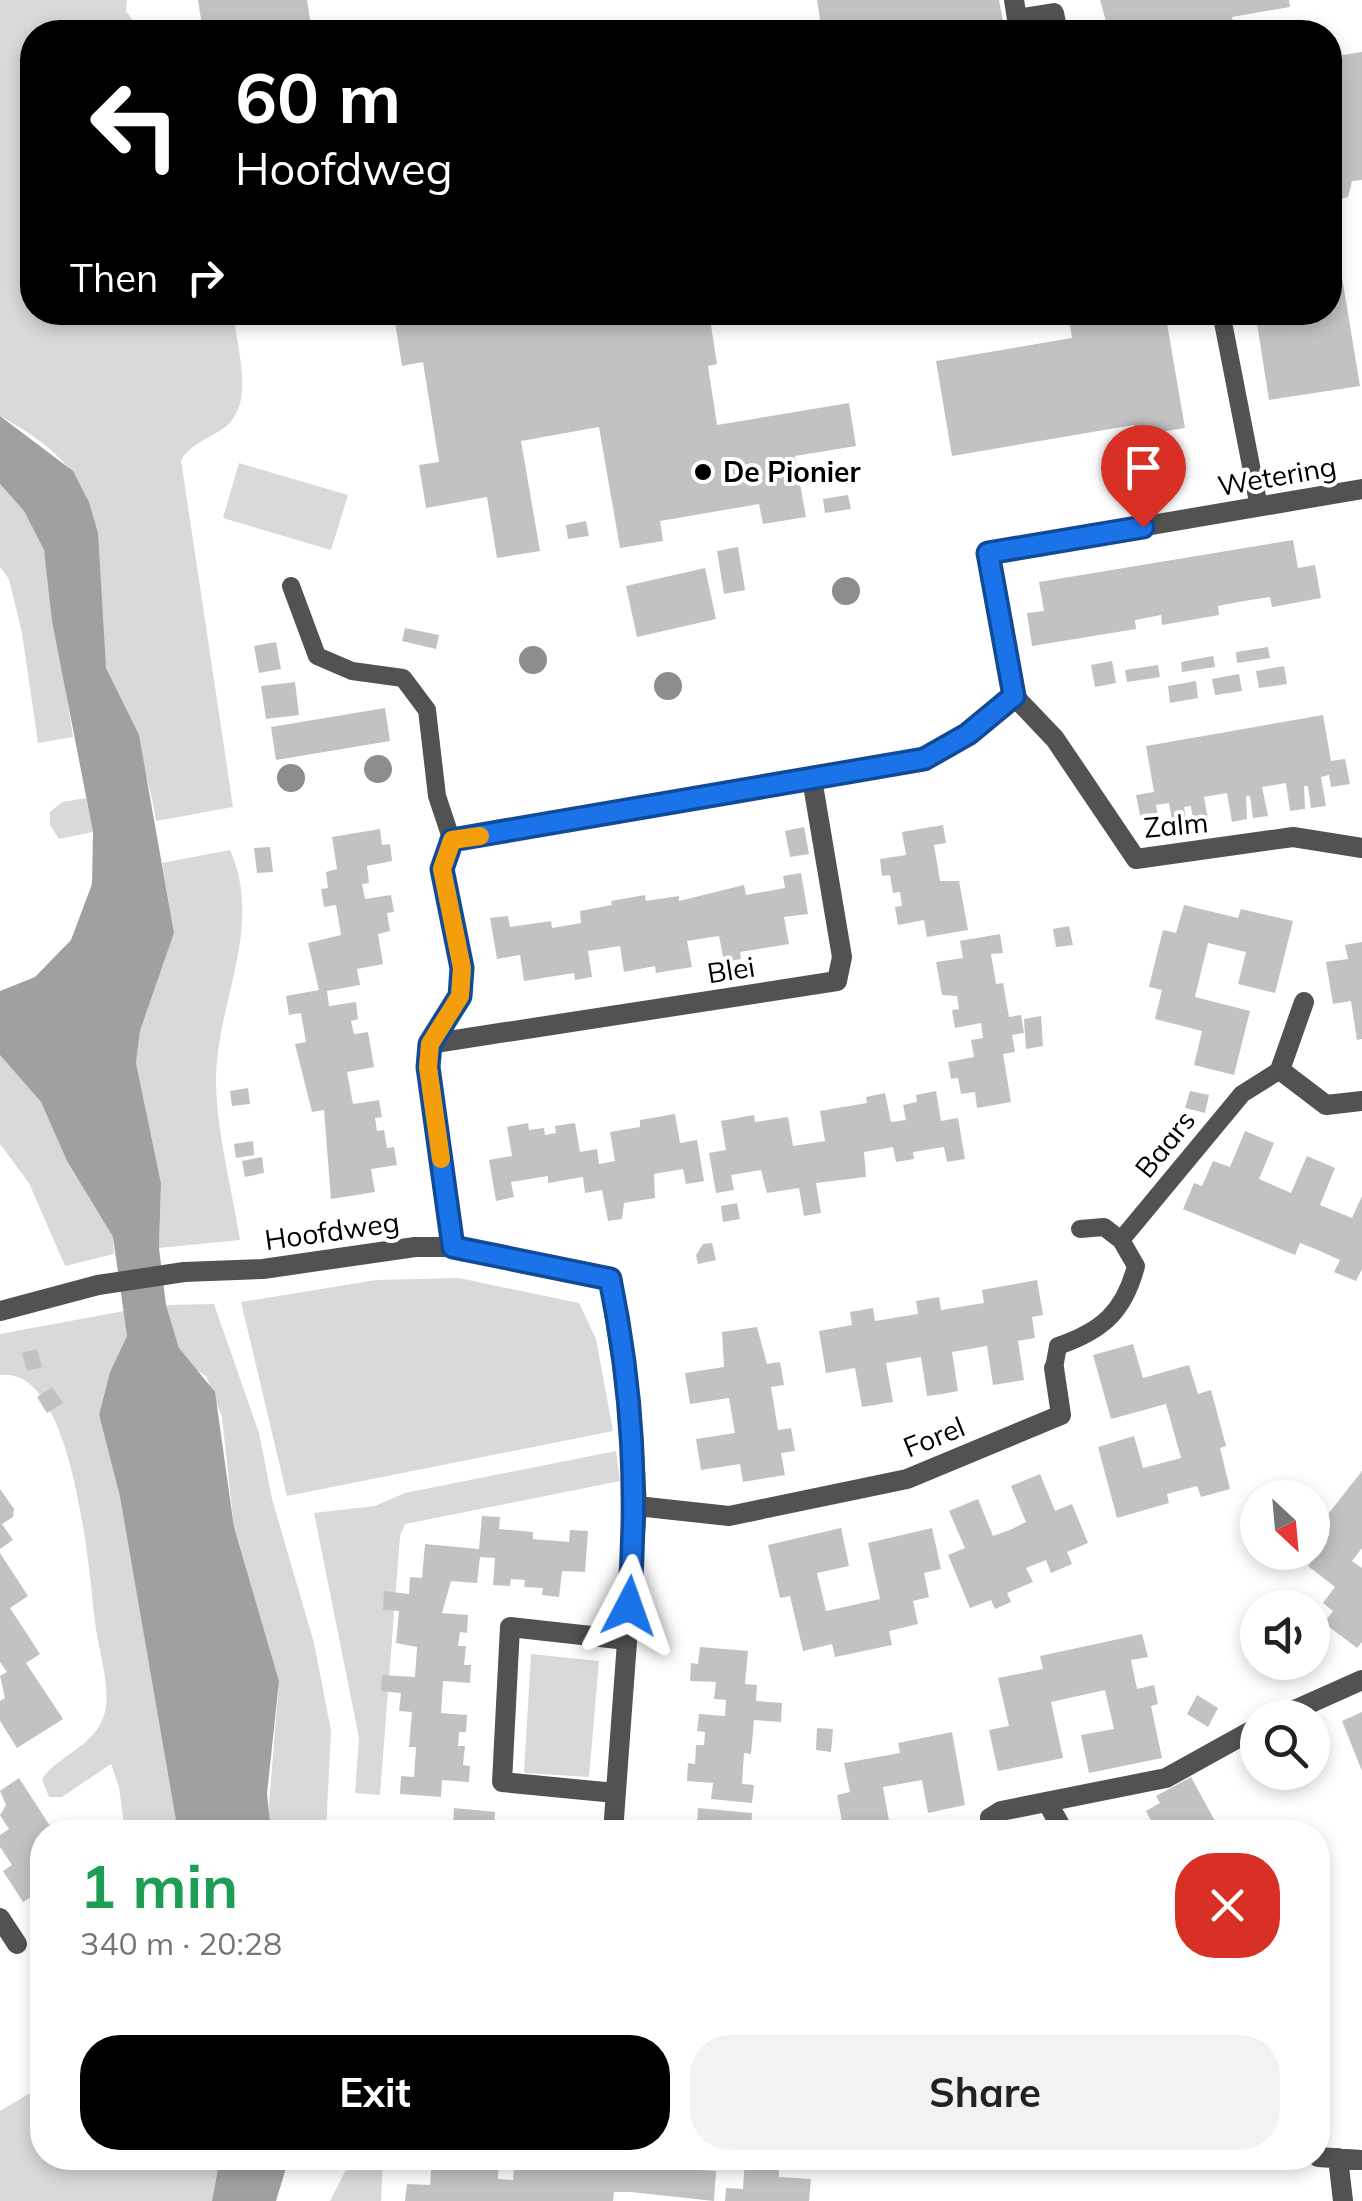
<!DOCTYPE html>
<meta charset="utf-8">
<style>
body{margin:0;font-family:Mulish,sans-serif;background:#f2f2f2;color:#222;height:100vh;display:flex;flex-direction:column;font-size:38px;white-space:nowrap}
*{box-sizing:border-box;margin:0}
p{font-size:32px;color:#767676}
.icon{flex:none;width:55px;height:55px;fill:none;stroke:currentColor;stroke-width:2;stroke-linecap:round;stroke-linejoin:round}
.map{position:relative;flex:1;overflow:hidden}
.sheet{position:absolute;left:30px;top:1820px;width:1300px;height:350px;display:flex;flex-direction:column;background:#fff;border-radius:40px;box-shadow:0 5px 15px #0003}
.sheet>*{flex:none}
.hud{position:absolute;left:20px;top:20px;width:1322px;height:305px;border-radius:40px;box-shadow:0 5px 15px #0003;background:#000;color:#fff;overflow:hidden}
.needle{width:65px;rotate:154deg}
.fabs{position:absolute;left:1240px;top:1480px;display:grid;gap:20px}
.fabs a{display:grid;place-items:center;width:90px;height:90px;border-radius:50%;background:#fff;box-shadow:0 5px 15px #0003;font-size:50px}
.pin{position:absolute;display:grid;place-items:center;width:85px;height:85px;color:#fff;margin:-102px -42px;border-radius:50% 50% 50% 0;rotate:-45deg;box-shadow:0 0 10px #0007}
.pin .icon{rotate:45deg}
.me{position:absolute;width:110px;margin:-55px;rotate:4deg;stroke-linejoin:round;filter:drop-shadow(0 0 8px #0008)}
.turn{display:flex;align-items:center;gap:35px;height:210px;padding:0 50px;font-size:45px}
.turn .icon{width:130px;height:130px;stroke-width:2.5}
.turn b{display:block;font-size:70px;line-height:85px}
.then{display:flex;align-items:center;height:95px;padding:0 50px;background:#0003;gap:20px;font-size:38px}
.round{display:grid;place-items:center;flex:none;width:105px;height:105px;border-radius:40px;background:#f2f2f2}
.overview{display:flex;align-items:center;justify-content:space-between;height:170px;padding:0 50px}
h1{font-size:60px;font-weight:700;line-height:75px;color:#1e9e55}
.action{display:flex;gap:20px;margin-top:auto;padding:20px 50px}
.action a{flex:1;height:115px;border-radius:40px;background:#000;color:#fff;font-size:40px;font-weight:700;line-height:115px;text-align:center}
.action a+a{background:#f2f2f2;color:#222}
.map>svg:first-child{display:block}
.green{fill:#d9d9d9}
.water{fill:#a0a0a0}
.building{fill:#c2c2c2}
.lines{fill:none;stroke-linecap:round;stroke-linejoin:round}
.service{stroke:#525252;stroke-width:18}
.pedestrian{stroke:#525252;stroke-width:20}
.minor{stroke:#525252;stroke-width:20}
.tree{fill:#8d8d8d}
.route-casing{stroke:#114b97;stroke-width:25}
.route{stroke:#1a73e8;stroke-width:18}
.slow{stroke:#f59e0b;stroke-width:18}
.poi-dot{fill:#000;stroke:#fff;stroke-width:4}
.labels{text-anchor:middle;stroke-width:8;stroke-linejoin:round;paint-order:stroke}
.poi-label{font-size:28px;font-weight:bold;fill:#000;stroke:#fff;text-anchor:start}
.street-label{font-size:28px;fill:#000;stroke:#fff}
</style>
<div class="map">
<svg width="1362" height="2201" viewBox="0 0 1362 2201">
<rect width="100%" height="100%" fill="#fff"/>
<path class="green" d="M0 0H127L126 11 141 32H32V312L234 313C235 346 257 402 225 427 209 439 193 442 181 460L233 807 156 821C150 780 136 741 121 703 117 691 109 680 106 668 77 551 138 491 0 416Z
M239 463 348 495 331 550 223 518Z
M0 484 24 511 44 550 73 737 38 743 22 633 9 579 0 567Z
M86 798 93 832 59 839 50 825V812L62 802Z
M230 850C264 927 217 1001 216 1079 216 1131 232 1188 240 1240L159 1248 161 1183 136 1063 140 1031 174 933 162 863Z
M0 1055 41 1102 67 1161 113 1237 114 1254 65 1266 29 1183 0 1144Z
M459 1278 579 1303 596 1339 613 1431 287 1496 241 1302 376 1280Z
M214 1304 259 1433 272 1499 314 1643 331 1731 326 1832H271L268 1817 279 1681 234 1527 222 1417 206 1376 192 1367 179 1348 166 1305Z
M124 1311 127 1336 110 1372 99 1416 120 1497 178 1832H125L119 1787 111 1764 62 1797H49L42 1779C61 1752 101 1745 106 1706 109 1681 98 1647 95 1622 89 1571 74 1365 0 1375V1334Z
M616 1451 620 1481 405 1524 400 1536 380 1795 355 1793 359 1738 314 1513 375 1506 405 1493Z
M531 1654 599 1661 589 1777 524 1773Z
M42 2086V2158H220L212 2201H0V2111Z
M352 2158H383L381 2201H330Z"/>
<path class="water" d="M0 416 73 471 89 502 98 533 106 668 139 735 174 933 140 1031 136 1063 161 1183 159 1248 166 1305 179 1348 215 1392 234 1527 279 1681 267 1794 271 1832H178L120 1497 99 1415 110 1372 127 1336 113 1237 67 1161 41 1102 0 1055V991L35 977 71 940 92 884 93 832 52 621 44 550 24 511 0 484Z
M220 2158H289L276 2201H212Z"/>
<path class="building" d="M198 0H307L312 32H203Z
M817 0H999L1005 32H822Z
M1100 0H1289L1290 7 1232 17 1235 32H1109Z
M1362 52V180L1352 181 1348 197 1340 199 1342 213 1330 215V57Z
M1336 241 1360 386 1269 400 1256 317 1251 318 1250 312H1330V242Z
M452 312H709L717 364 708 366 717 425 849 403 856 446 795 456 806 517 763 524 759 504 660 521 663 541 620 548 599 427 521 441 540 551 497 558 487 497 426 508 419 465 439 462 423 362 402 366 395 322Z
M1068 312H1165L1185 428 1136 436 1134 425 952 456 936 361 1072 338Z
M848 495 851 509 825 513 823 499Z
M586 521 589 536 568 539 566 525Z
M1293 540 1298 568 1315 565 1321 598 1272 607 1270 597 1244 601 1218 606 1219 615 1162 625 1161 615 1135 620 1136 629 1032 646 1027 613 1044 611 1039 582Z
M738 547 745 590 724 594 717 551Z
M705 568 716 619 637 637 626 586Z
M405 628 439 635 436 649 402 641Z
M276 642 281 669 259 673 254 646Z
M1268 647 1270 658 1237 663 1236 652Z
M1213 656 1215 667 1182 672 1181 662Z
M1112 661 1116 683 1095 687 1091 665Z
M1158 665 1160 677 1127 682 1125 670Z
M1284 666 1287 684 1259 688 1256 671Z
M1239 674 1242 691 1215 695 1212 679Z
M1196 681 1198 698 1170 703 1168 686Z
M295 682 299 715 266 719 261 686Z
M385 708 390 741 276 760 271 727Z
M1323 715 1331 761 1345 759 1350 784 1331 787 1329 775 1321 777 1326 806 1311 808 1308 786H1304L1305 809 1290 811 1286 783 1262 787 1268 816 1253 818 1250 796H1246L1247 819 1232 822 1227 793 1204 797 1209 825 1194 828 1191 806 1184 807 1188 829 1174 831 1169 803 1156 805 1158 817 1141 820 1136 795 1154 792 1146 746Z
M943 825 946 843 934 845 940 881H959L968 930 927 937 924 920 898 925 895 907 902 906 900 892 893 893 890 875 882 876 880 859 906 855 902 832Z
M804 827 809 854 790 857 785 831Z
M380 829 382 845 390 844 392 861 367 866 369 883 362 884 365 899 391 895 394 912 387 913 390 931 378 934 383 964 357 969 360 985 327 991 329 1006 356 1002 358 1019 351 1021 354 1034 368 1032 374 1067 347 1072 353 1104 379 1100 382 1117 375 1118 377 1131 384 1130 387 1148 394 1147 397 1165 371 1169 375 1192 331 1199 324 1110 312 1112 295 1044 306 1042 301 1013 289 1015 286 996 319 990 308 943 341 935 336 905 324 907 321 889 328 888 326 872 337 869 332 837Z
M270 847 273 872 257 873 254 848Z
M801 873 808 914 784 917 789 944 740 952 741 959 724 962 719 936 687 941 692 967 656 973 655 966 624 972 620 946 588 951 592 977 575 980 574 973 524 981 520 955 497 959 490 918 508 916 510 927 551 921 552 928 581 923 580 911 612 905 611 901 645 895 646 901 679 896V901L744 885 746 895 785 888 783 876Z
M1184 905 1238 918 1241 909 1293 921 1275 993 1238 984 1246 952 1208 943 1195 997 1250 1011 1234 1075 1194 1065 1202 1031 1155 1019 1162 990 1149 987 1156 958 1163 930 1176 933Z
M1069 926 1073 945 1056 947 1053 929Z
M1000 934 1003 953 991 954 996 984 1003 983 1009 1017 1021 1015 1024 1033 1012 1035 1015 1052 1003 1054 1011 1102 977 1108 975 1092 961 1094 958 1078 951 1079 948 1062 974 1057 971 1040 983 1038 981 1023 955 1028 952 1010 959 1009 957 996 942 995 936 962 963 958 960 941Z
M1362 942V1039L1357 1040 1351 1001 1333 1004 1326 962 1348 959 1345 945Z
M1041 1016 1043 1046 1026 1049 1024 1019Z
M248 1088 250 1104 232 1106 230 1091Z
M936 1091 941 1121 958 1118 965 1159 947 1162 944 1147 913 1152 914 1159 896 1162 893 1147 864 1152 866 1177 816 1183 821 1213 804 1216 799 1188 767 1193 761 1170 731 1175 734 1190 716 1193 709 1153 726 1150 721 1121 754 1115 755 1122 788 1117 793 1146 825 1141 820 1111 867 1103 866 1097 885 1093 891 1122 906 1120 903 1105 917 1102 916 1095Z
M1190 1091 1209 1095 1205 1113 1185 1108Z
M675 1114 680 1143 697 1140 704 1181 686 1184 683 1169 654 1174 655 1198 624 1203 622 1219 608 1221 602 1190 585 1193 583 1177 548 1183V1176L511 1182 514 1197 496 1201 489 1160 512 1156 507 1127 528 1123 529 1130 544 1128 545 1135 556 1133 555 1126 575 1123 580 1152 597 1149 599 1164 615 1161 610 1132 640 1127V1120Z
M1245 1131 1274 1143 1259 1179 1291 1193 1307 1156 1335 1168 1320 1205 1352 1218 1362 1196V1269L1356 1281 1334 1272 1340 1260 1320 1251 1300 1243 1295 1255 1183 1209 1194 1183 1202 1186 1213 1161 1230 1167Z
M253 1141 254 1155 236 1158 234 1144Z
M262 1157 264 1173 245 1177 242 1161Z
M737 1203 740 1219 723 1222 721 1206Z
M712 1243 716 1260 698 1264 696 1255 703 1244Z
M1037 1280 1043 1315 1032 1317 1035 1338 1018 1341 1024 1380 993 1385 987 1346 952 1352 958 1391 943 1394 927 1396 921 1357 886 1363 893 1402 862 1407 855 1368 826 1373 819 1331 852 1325 850 1312 873 1308 875 1321 918 1314 916 1301 939 1297 941 1310 984 1303 982 1290Z
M757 1327 767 1364 780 1362 784 1385 771 1387 778 1430 791 1428 795 1451 781 1453 785 1475 743 1482 740 1464 701 1470 696 1439 735 1433 732 1416 729 1398 690 1404 685 1373 724 1367 722 1332Z
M1133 1344 1143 1378 1189 1365 1198 1394 1211 1390 1226 1446 1220 1448 1230 1489 1201 1497 1197 1486 1167 1494 1169 1503 1117 1518 1098 1447 1134 1436 1143 1468 1181 1458 1166 1404 1111 1419 1093 1355Z
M37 1349 42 1367 27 1371 22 1353Z
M52 1387 63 1403 47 1413 37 1397Z
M1362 1471V1548L1352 1561 1362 1568V1642L1357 1648 1324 1623 1333 1611 1323 1603 1335 1587 1308 1566 1326 1541 1314 1532Z
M1040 1474 1055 1511 1072 1504 1088 1543 1067 1552 1072 1564 1051 1573 1046 1560 1026 1568 1033 1582 1007 1593 1011 1602 995 1609 991 1600 970 1608 948 1555 965 1548 949 1511 978 1499 993 1536 1010 1530 1026 1522 1011 1486Z
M0 1489 14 1509 13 1517 2 1524 13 1540 0 1549Z
M482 1516 500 1517 499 1529 533 1532V1539L569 1542 570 1530 588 1531 585 1572 562 1571 559 1597 542 1595 543 1588 524 1587 525 1580 511 1579 510 1586 493 1585 495 1558 480 1557 477 1583 451 1581 442 1613 468 1615 467 1633 460 1632 458 1646H466L464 1665H471L470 1683 443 1681 441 1713 467 1715 466 1732H459L458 1746H465L463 1765 470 1766 469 1782 442 1780 441 1797 400 1794 401 1776 414 1777 416 1747H409L412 1712 399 1711 401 1693 381 1691 382 1675 415 1677 417 1647 396 1643 399 1611 383 1610 384 1591 409 1594 410 1577 422 1578 425 1544 479 1549Z
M841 1528 849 1566 817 1573 826 1611 880 1599 868 1543 932 1528 941 1569 924 1573 929 1597 913 1601 918 1624 889 1631 892 1645 835 1657 832 1644 803 1651 790 1596 780 1598 768 1545Z
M0 1553 28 1596 10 1608 40 1654 26 1663 63 1719 17 1748 0 1721V1701L5 1698 0 1676 7 1672 0 1662Z
M1142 1634 1148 1657 1131 1660 1137 1689 1154 1685 1158 1704 1151 1706 1162 1758 1089 1773 1081 1735 1114 1729 1105 1690 1051 1702 1063 1758 998 1771 989 1730 1009 1726 998 1678 1043 1669 1040 1656Z
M700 1647 748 1651 745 1684 757 1685 756 1701 782 1703 781 1722 754 1720 751 1754 744 1753 742 1784 754 1785 752 1803 711 1799 713 1783 687 1781 688 1763 695 1764 696 1745H704L705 1732 697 1731 699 1714 725 1716 726 1700 714 1699 716 1682 690 1681 691 1663 698 1664Z
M1197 1695 1218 1708 1208 1727 1187 1714Z
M1362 1712V1771L1342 1721Z
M817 1728 833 1729 831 1752 816 1750Z
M952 1732 965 1805 928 1813 922 1780 883 1787 891 1832H844L837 1795 850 1792 844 1763 900 1753 898 1743Z
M1191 1777 1221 1832H1144L1154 1827 1146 1811 1160 1803 1156 1796Z
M19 1778 54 1832H42V1903L36 1894 23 1902 3 1871 12 1865 0 1847V1835L9 1829 0 1815 6 1805 0 1791Z
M454 1808 495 1812 494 1829 509 1832H465V1828L453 1827Z
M698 1808 752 1813 751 1827 747 1831 670 1832 671 1823 697 1825Z
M463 2158H499L498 2179 513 2180 514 2168 531 2169 532 2158H600L599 2162 615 2163 616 2158H700L699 2170 716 2171 714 2201 631 2192H614L613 2201H405L407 2184 430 2185 432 2159 449 2160V2167L463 2169Z
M745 2159 779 2162V2177L811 2179 809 2201H725L726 2188 743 2189Z"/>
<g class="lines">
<path class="service" d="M1221 312 1259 507
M291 586 317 656 352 671 403 678 427 710 437 796 452 841
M1080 1229 1104 1227 1121 1240
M1054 1368 1058 1346C1102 1331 1124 1312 1136 1266L1121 1240 1242 1094 1280 1070"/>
<path class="pedestrian" d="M1014 0 1017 19 1054 13 1058 32"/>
<path class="minor" d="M1014 696 988 553 1362 489
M1014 696 1055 739 1136 859 1293 837 1362 848
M1304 1002 1280 1070 1326 1105 1362 1101
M429 1044 837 981 842 957 812 779
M453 1247 429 1067V1044L460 996 462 968 442 869 452 841 925 759 968 734 1014 696
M0 1311 98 1285 184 1272 263 1269 415 1247H453L609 1279 633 1435 637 1506 613 1832
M637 1506 729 1516 907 1479 1061 1415 1054 1368
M1277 1718 1362 1680
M615 1793 502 1782 510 1627 627 1640
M1047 1802 1064 1832
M992 1832 990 1818 1001 1811 1166 1778 1258 1727
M0 1918 17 1944
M1318 2157 1362 2160
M1338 2158 1343 2201"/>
</g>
<g class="tree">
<circle cx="846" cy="591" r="14"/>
<circle cx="533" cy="660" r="14"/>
<circle cx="668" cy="686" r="14"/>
<circle cx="378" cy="769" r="14"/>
<circle cx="291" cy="778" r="14"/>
</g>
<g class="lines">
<g class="route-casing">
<path id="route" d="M629 1606C638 1493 633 1391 610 1279L453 1247 428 1067 430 1044 460 996 462 968 442 869 452 840 924 759 968 734 1014 696 988 553 1143 527"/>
</g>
<use href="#route" class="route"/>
<path class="slow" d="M441 1159 428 1067 430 1044 460 996 462 968 442 869 452 840 480 836"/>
</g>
<circle class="poi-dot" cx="703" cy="472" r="10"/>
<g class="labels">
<g class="poi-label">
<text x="723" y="482">De Pionier</text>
</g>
<g class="street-label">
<text transform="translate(1277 476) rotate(-10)" y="10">Wetering</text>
<text transform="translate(1176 825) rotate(-5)" y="10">Zalm</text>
<text transform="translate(731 970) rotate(-9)" y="10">Blei</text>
<text transform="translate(1165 1144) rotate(-51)" y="10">Baars</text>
<text transform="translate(332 1231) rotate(-8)" y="10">Hoofdweg</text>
<text transform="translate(934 1437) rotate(-22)" y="10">Forel</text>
</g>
</g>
</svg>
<div class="fabs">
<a><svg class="needle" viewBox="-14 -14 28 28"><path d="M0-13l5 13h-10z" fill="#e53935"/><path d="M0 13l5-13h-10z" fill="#767676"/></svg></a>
<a><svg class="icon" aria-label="sound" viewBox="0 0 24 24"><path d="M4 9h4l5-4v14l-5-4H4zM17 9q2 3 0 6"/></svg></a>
<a><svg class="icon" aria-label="search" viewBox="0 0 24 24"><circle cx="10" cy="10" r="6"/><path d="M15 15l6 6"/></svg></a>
</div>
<div class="pin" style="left:1143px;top:527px;background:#d93025"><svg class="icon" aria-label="arrive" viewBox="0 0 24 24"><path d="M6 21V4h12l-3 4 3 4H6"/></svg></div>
<svg class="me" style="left:629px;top:1606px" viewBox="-20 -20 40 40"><path d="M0-17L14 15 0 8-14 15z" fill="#1a73e8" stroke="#fff" stroke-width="4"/></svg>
<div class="hud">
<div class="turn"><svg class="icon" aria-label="left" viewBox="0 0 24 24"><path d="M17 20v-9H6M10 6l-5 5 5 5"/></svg><div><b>60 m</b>Hoofdweg</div></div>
<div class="then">Then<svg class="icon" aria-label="right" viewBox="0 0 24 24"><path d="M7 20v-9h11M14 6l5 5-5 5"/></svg></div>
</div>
<section class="sheet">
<div class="overview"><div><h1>1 min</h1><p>340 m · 20:28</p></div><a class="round" style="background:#d93025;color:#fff"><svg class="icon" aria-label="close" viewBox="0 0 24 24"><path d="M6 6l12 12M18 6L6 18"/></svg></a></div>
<div class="action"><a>Exit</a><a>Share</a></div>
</section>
</div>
